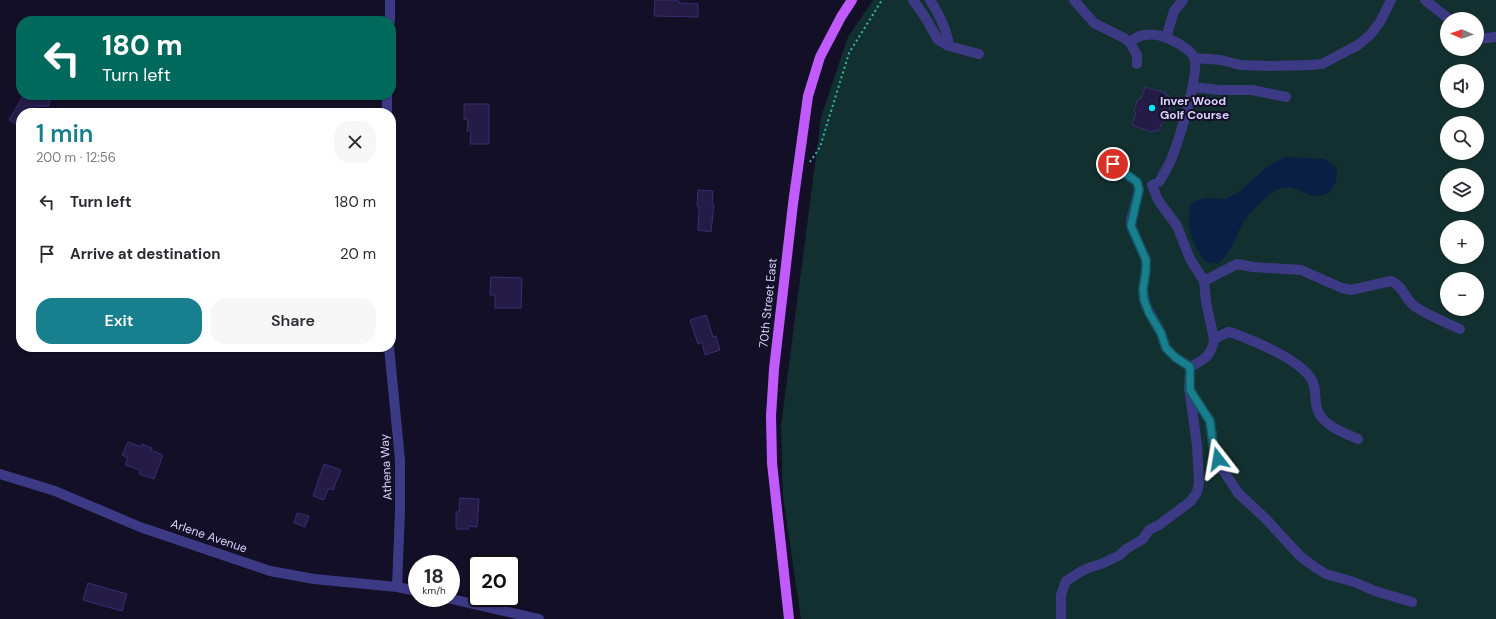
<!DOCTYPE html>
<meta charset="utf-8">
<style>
body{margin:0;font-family:"DM Sans",sans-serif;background:#f7f7f7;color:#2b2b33;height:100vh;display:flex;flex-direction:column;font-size:15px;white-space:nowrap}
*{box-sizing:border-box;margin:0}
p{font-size:13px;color:#7c7c81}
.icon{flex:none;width:22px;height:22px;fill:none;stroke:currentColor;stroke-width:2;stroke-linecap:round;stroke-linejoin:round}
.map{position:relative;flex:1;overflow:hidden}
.sheet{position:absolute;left:16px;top:108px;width:380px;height:244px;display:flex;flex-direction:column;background:#fff;border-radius:16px;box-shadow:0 1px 3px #0004}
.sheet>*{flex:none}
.banner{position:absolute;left:16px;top:16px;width:380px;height:84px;border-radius:16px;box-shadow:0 1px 3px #0004;background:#00695c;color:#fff;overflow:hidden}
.needle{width:26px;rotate:272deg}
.controls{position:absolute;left:1440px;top:12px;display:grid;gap:8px}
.controls a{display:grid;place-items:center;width:44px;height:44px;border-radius:50%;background:#fff;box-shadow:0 1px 3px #0004;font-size:20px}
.speed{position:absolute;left:408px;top:555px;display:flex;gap:8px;font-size:20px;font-weight:700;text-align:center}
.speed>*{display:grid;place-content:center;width:52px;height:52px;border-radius:50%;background:#fff;box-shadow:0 1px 3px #0004;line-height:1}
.speed small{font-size:10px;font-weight:400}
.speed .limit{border:2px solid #111;border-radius:6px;background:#fff;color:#111}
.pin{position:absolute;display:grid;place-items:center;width:34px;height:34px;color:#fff;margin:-17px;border:2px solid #fff;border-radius:50%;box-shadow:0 1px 4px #0007}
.me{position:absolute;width:44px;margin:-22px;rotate:346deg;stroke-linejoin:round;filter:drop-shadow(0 0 3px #0008)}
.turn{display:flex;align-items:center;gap:14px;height:84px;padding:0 20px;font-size:18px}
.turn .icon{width:52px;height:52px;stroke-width:2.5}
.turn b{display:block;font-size:28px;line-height:34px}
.round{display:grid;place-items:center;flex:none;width:42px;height:42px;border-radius:16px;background:#f7f7f7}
.head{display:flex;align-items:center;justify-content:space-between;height:68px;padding:0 20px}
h1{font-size:24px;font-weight:600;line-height:30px;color:#187f8f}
.button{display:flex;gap:8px;margin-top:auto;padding:8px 20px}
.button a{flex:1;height:46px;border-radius:16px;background:#187f8f;color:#fff;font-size:16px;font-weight:600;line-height:46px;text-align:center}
.button a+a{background:#f7f7f7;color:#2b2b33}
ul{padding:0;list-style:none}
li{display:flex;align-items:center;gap:12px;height:52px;padding:0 20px}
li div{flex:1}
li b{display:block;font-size:15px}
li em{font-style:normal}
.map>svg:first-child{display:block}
.green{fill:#12302f;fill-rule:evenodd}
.water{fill:#0a1f44}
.building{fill:#241b47;stroke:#3b2d73}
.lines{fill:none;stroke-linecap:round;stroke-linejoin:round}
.path{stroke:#2fb8b0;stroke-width:2;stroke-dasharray:2 3;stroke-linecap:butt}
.minor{stroke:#3d3a85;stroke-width:10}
.major{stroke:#c25bff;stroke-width:10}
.route-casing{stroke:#10535d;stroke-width:10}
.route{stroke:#187f8f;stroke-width:7}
.poi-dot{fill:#00e5ff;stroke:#130f26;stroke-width:1.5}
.labels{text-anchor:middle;stroke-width:4;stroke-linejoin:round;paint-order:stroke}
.poi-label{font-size:12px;font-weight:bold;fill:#d9d4ff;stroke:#130f26;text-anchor:start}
.street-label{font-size:12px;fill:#d9d4ff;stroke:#130f26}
</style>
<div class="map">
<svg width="1496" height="619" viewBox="0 0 1496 619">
<rect width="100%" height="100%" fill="#130f26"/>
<path class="green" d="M873 0H1496V619H801L783 497 781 426 821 117 848 37ZM1447 19H1477V49H1447ZM1447 71H1477V101H1447ZM1447 123H1477V153H1447ZM1447 175H1477V205H1447ZM1447 227H1477V257H1447ZM1447 279H1477V309H1447Z"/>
<path class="water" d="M1285 157 1325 159 1337 168 1336 182 1329 193C1326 194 1321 196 1317 196 1304 196 1293 183 1279 189 1270 192 1247 214 1243 223 1233 240 1234 251 1217 264L1206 262C1192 245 1184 222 1192 202L1206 198 1225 199 1239 192 1267 167Z"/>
<path class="building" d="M655 0H677L679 1V3L698 4V17L654 16Z
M1145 87 1166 93 1165 95 1170 96 1168 104 1170 110 1169 116 1161 124 1159 131 1154 130 1153 132 1132 125 1136 113 1134 111 1138 99H1141Z
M24 95H50L49 106H35L30 113H21V127L9 120Z
M464 104H489V144H470L471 131H467L468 120 464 119Z
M698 190 713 191 712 204H714L711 232 698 230 699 207 697 206Z
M491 277 522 278 521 308H495V295H490Z
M706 315 713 337 716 336 720 350 705 355 702 342 698 344 690 320Z
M128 442 141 447 142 444 152 448 151 450 163 455 154 479 139 474 140 470 125 465 128 458 122 455Z
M324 464 341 470 333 490 328 489 324 500 313 496Z
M460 498 479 499 477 527 469 526V529H456V512H459Z
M297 513 309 516 305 527 294 523Z
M88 583 127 594 122 611 83 600Z"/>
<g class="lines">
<path class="path" d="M810 162 820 147 849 53 882 0"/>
<path class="minor" d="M913 0 925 17 938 40 949 46 979 54
M930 0C939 14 947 29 949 46
M1074 0 1094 23 1124 38 1130 43
M1425 0 1449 19
M390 21V0
M1166 38 1174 11 1183 0
M1477 39 1496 37
M1194 58 1221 60 1240 65 1270 66 1311 65 1322 64 1358 45 1370 35 1380 22 1391 0
M1193 87 1219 90H1252L1286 97
M387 113V95
M1106 155 1117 168 1137 182 1139 190 1131 220V226L1146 260V269L1143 290 1146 306 1161 333 1166 348 1175 357 1190 367C1203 360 1212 356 1214 339L1206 302 1204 281 1190 259 1177 226 1158 200 1152 185 1159 182 1161 179C1164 173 1167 168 1170 162 1177 146 1201 71 1194 57 1188 47 1171 39 1161 36 1151 33 1137 34 1130 43L1137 55V64
M1204 281 1237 264 1253 267 1301 270 1342 288 1351 290 1391 281C1402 285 1404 296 1412 304 1422 313 1447 323 1460 329
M1214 339 1228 332 1233 333C1254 341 1296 358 1310 377 1316 385 1315 394 1316 404 1318 424 1342 432 1358 439
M389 347 400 460V511L397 587
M1190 367 1189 390 1210 421 1214 452 1221 467 1238 493 1266 519 1300 556 1316 568 1326 574 1354 582 1375 591 1412 602
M0 474 55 491 140 527 270 571 314 579 397 587 417 591
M447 598 539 619
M1061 619V595L1066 581 1082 571 1091 567 1101 564 1120 555 1126 549 1143 539 1149 530 1159 525 1191 501 1197 492 1199 483 1197 446 1190 394"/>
<path class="major" d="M789 619 772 463 771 416 774 369 793 204 808 96 820 57 841 17 852 0"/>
</g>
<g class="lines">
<g class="route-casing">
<path id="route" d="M1113 164 1137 182 1139 190 1131 226 1146 260V269L1143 290 1144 300 1149 313 1161 333 1166 348 1175 357 1190 367V390L1210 421 1214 452 1218 459"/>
</g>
<use href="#route" class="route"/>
</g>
<circle class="poi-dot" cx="1152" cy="108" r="4"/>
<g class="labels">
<g class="poi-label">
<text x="1160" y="105">Inver Wood<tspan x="1160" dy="14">Golf Course</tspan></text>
</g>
<g class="street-label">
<text transform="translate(768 303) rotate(-84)" y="4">70th Street East</text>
<text transform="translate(386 467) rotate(-93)" y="4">Athena Way</text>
<text transform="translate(209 536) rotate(19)" y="4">Arlene Avenue</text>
</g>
</g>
</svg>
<div class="controls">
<a><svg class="needle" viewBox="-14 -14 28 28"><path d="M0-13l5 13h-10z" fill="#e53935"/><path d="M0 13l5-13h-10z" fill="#7c7c81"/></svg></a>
<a><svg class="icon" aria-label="sound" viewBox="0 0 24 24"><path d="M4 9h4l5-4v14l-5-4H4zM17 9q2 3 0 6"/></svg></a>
<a><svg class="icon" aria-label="search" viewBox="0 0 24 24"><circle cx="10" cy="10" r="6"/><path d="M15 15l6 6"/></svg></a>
<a><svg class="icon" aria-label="layers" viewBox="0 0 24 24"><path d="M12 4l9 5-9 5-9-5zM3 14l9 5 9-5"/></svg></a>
<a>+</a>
<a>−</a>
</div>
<div class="speed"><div>18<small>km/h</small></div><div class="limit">20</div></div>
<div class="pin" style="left:1113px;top:164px;background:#d93025"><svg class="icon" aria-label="arrive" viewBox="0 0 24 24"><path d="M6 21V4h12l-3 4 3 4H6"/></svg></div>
<svg class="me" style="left:1218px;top:459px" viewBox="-20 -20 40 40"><path d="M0-17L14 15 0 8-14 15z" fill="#187f8f" stroke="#fff" stroke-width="4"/></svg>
<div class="banner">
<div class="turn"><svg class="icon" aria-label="left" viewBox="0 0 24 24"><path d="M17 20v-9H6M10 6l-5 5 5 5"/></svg><div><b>180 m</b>Turn left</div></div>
</div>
<section class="sheet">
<div class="head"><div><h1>1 min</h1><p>200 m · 12:56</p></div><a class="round"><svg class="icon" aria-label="close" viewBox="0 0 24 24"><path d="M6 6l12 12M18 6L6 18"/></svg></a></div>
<ul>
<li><svg class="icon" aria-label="left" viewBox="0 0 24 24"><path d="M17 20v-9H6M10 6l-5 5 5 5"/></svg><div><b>Turn left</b></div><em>180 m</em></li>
<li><svg class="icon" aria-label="arrive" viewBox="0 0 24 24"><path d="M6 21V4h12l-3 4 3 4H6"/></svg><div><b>Arrive at destination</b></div><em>20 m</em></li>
</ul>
<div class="button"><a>Exit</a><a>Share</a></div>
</section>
</div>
